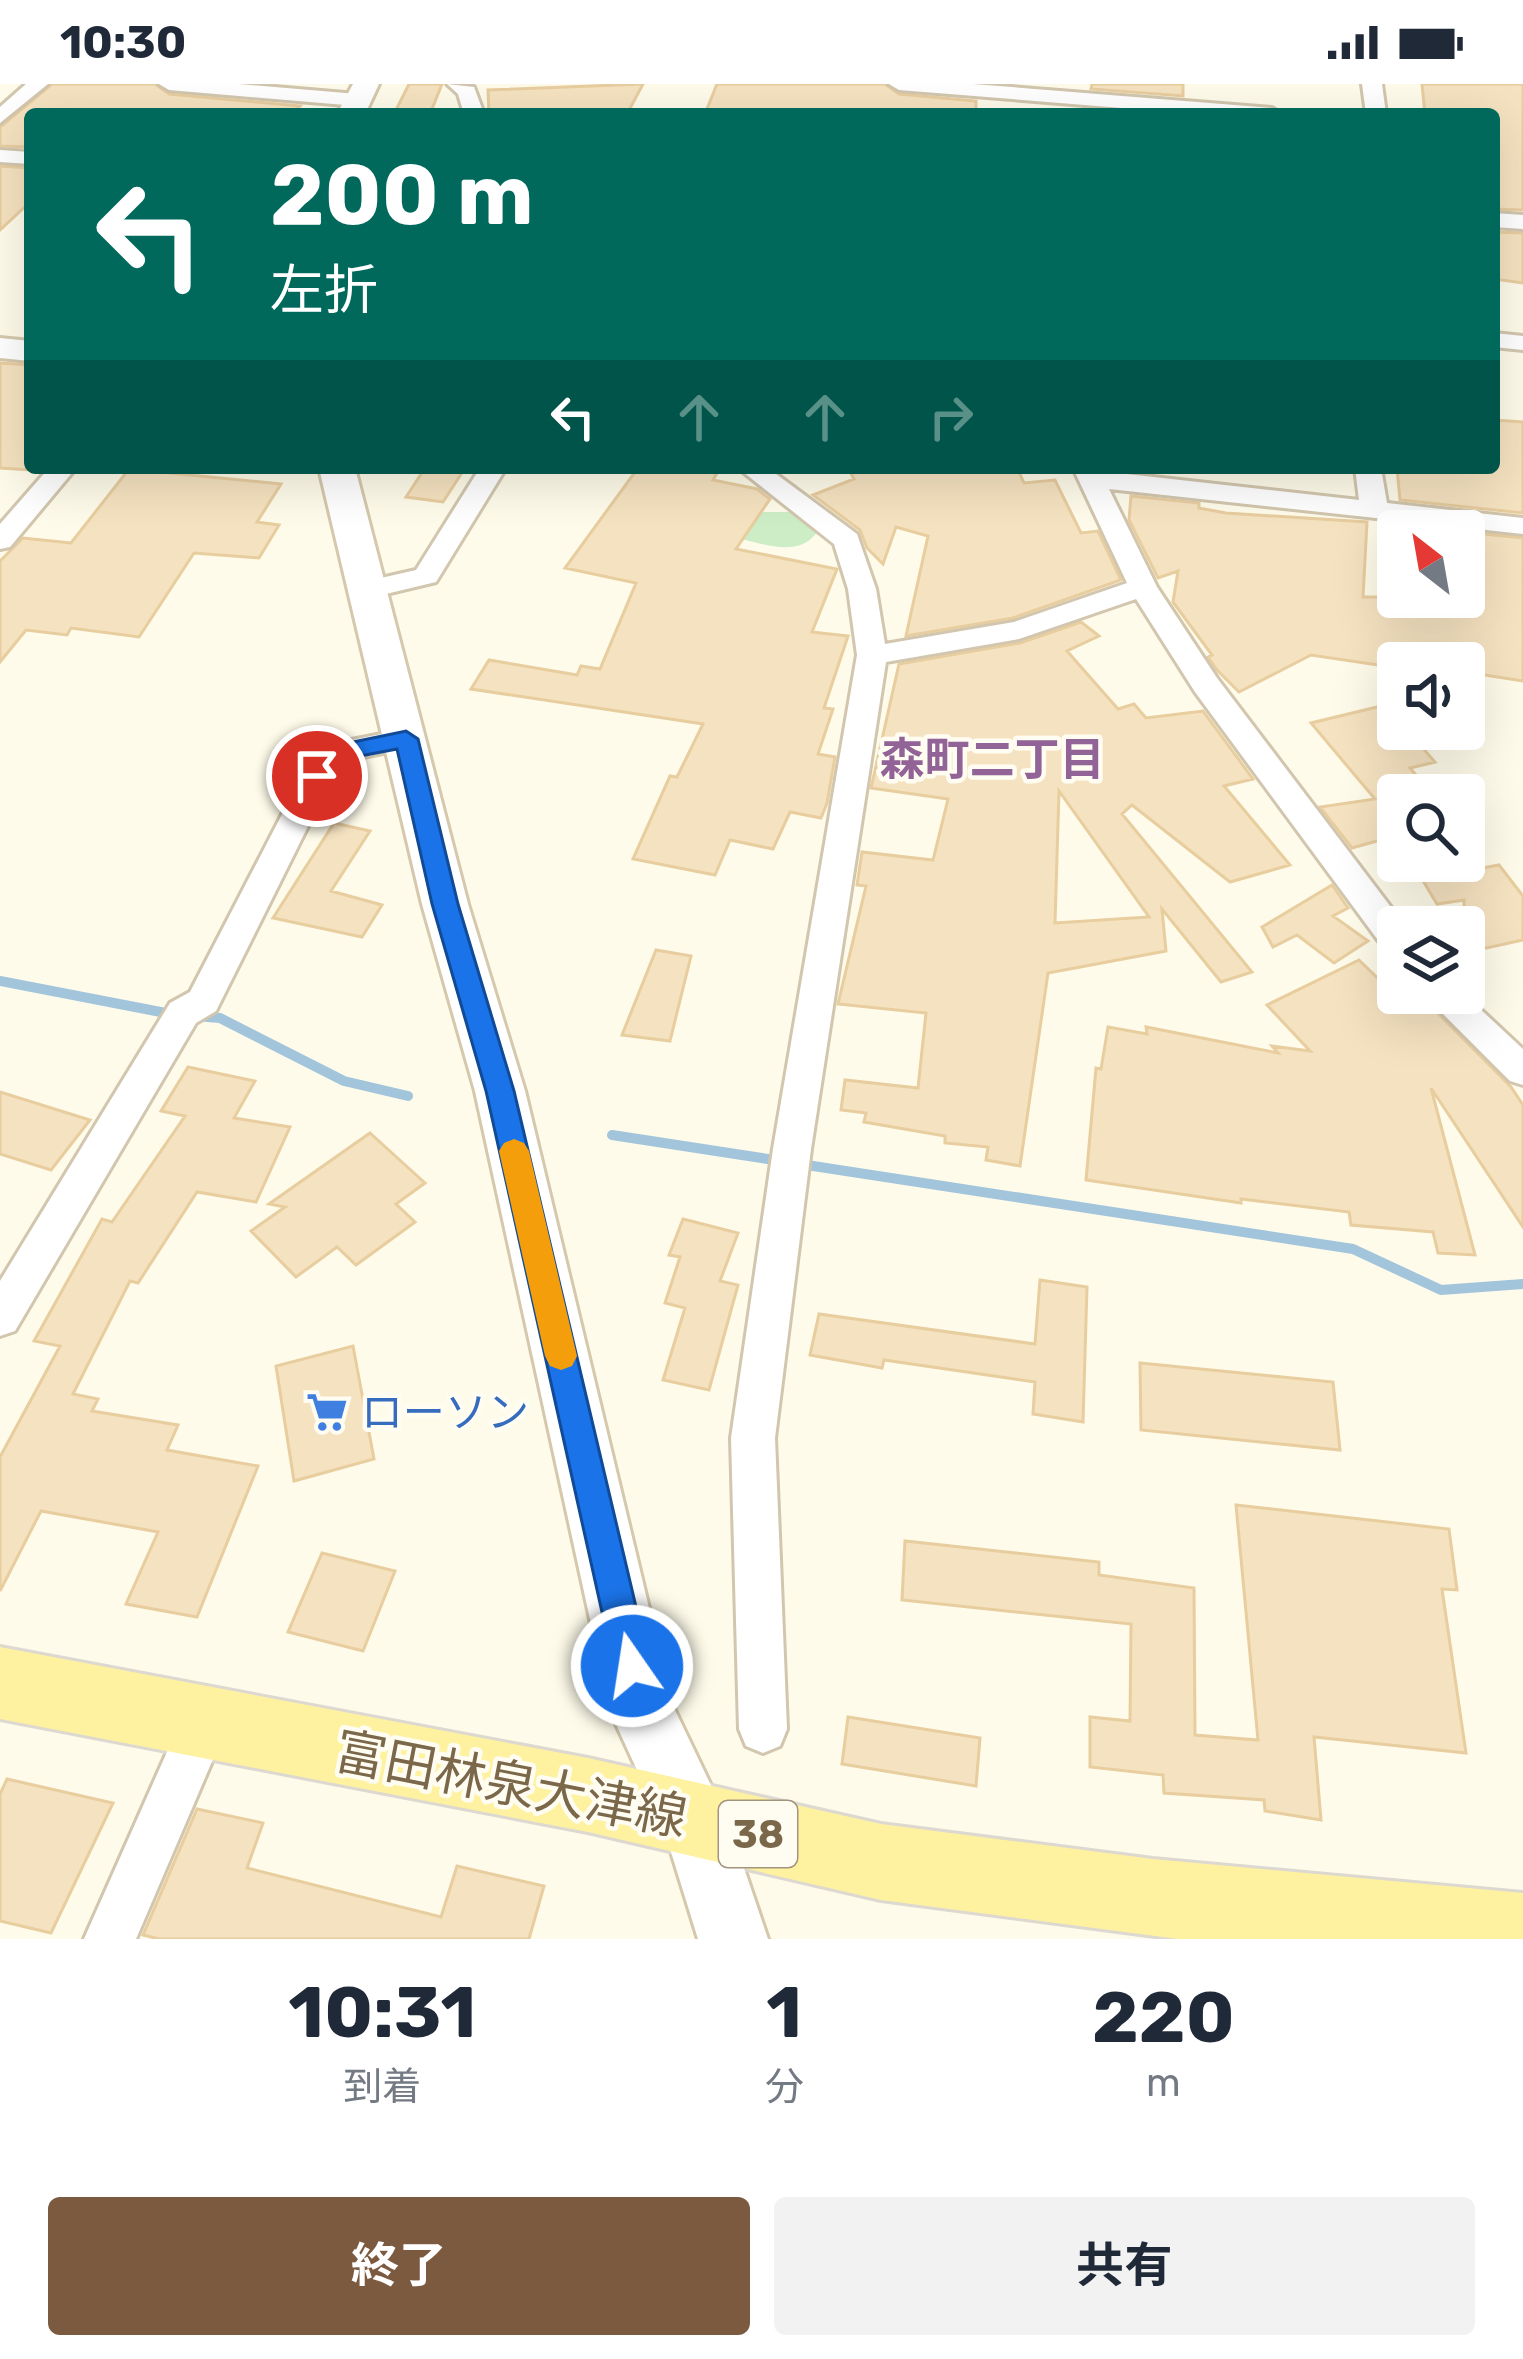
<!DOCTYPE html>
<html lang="ja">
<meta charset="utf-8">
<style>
body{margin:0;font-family:Rubik,"Noto Sans JP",sans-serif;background:#f2f2f3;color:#1f2937;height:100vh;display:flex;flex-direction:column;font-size:45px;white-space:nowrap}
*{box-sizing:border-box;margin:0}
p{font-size:39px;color:#747a83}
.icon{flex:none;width:66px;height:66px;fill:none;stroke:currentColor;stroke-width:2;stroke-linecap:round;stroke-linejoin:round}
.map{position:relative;height:1855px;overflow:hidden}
.side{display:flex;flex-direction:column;background:#fff;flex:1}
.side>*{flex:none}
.guide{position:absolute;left:24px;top:24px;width:1476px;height:366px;border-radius:12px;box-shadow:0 12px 48px #0002;background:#00695c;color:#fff;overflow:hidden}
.needle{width:78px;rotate:329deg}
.buttons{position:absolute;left:1377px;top:426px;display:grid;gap:24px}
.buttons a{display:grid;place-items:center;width:108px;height:108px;border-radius:12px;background:#fff;box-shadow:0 12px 48px #0002;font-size:60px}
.pin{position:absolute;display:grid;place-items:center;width:102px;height:102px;color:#fff;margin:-51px;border:6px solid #fff;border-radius:50%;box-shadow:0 3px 12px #0007}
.me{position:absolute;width:132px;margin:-66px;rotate:347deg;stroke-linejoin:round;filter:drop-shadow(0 0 9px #0008)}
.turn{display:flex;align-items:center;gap:42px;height:252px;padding:0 48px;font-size:54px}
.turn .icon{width:156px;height:156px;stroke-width:2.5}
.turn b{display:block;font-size:84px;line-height:102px}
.lanes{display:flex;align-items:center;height:114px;padding:0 48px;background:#0003;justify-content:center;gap:60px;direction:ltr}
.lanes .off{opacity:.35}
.eta{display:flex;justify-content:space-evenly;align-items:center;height:204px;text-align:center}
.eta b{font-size:72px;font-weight:700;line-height:84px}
.action{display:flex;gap:24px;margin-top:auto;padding:24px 48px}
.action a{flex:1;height:138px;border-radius:12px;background:#7b5a40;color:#fff;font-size:48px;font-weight:700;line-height:138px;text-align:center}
.action a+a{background:#f2f2f3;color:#1f2937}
.status{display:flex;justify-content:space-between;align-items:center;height:84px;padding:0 60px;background:#fff;direction:ltr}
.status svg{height:33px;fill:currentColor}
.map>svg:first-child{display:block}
.green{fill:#cdedc7}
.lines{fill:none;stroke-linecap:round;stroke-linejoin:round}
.stream{stroke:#a2c5dc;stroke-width:10}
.building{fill:#f5e2c0;stroke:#e8cd9f;stroke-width:3;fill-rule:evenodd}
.street-casing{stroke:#d2c6ae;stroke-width:6}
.secondary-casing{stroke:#d5c8ac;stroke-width:6}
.primary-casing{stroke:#ddd8d0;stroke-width:6}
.street{fill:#fff;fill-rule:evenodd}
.secondary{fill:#fff;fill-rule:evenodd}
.primary{fill:#fef2a1;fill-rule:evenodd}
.route{fill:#1a73e8;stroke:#114b97;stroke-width:3}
.slow{fill:#f59e0b}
.labels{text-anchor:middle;stroke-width:9;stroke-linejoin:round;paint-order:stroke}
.shield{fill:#fffdf2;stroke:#a3957d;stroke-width:3}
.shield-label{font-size:39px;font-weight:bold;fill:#7b684b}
.shop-label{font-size:42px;fill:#366cbe;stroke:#fffdf2;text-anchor:start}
.neighbourhood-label{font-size:45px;font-weight:bold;fill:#916396;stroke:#fffdf2}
.near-street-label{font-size:51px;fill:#7b684b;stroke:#fffdf2}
</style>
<div class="status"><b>10:30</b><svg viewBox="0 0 49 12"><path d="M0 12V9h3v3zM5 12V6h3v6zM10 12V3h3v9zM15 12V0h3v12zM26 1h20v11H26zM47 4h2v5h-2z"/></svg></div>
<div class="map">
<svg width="1523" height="1855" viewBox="0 0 1523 1855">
<rect width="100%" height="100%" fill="#fefbea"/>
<path class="green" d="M735 428H802L817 448C800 473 767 461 741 455Z"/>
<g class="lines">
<path class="stream" d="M0 897 176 931
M195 932 220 934 344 997 408 1012
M612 1051 1353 1165 1441 1206 1523 1200"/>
</g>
<path class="building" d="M52 0H155L169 10 300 22 292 30H30V63L0 62V43Z
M409 0H442L430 30H394Z
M643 0 627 30H489L488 6Z
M717 0H885L899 10 976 17V30H705Z
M1092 0H1183V12L1091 5Z
M1422 0H1523V126L1494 125V30H1425Z
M0 82 30 84V118L0 146Z
M1494 148 1523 149V199L1494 195Z
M0 279 30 281V386L0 384Z
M1494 336 1523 338V429L1400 416 1397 384 1494 385Z
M425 384H465L443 418 406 413Z
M638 384H720L713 396 757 405 770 415 736 465 837 485 812 548 848 552 824 624 833 625 818 670 835 673 827 719 821 734 790 728 773 765 730 756 715 791 633 775 670 692 677 693 703 640 471 605 489 576 577 591 581 582 600 585 636 499 565 484Z
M848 384H1017L1024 399 1055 396 1081 449 1098 447 1121 496 1013 534 906 552 928 452 896 443 883 480 867 464 860 446 813 411 854 395Z
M129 385 281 400 257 438 279 441 259 474 194 469 139 553 71 544 67 551 26 546 0 578V477L23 454 71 459Z
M1131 412 1199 419V424L1226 429 1367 438 1363 513H1464V448L1523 454V597L1478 590V580L1398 569V584L1311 571 1239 608 1217 586 1208 573 1212 571 1173 518 1178 487 1158 494 1129 436Z
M1081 538 1099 552 1067 567 1118 625 1134 620 1146 634 1203 627 1253 695 1224 702 1290 781 1230 798 1132 721 1122 730 1252 888 1221 898 1162 825 1166 867 1048 889 1020 1082 986 1076 988 1063 945 1059V1052L864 1038 866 1029 841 1026 845 996 918 1004 926 929 838 920 866 802 857 801 862 768 933 776 948 715 871 704 899 580 1020 559ZM1059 707 1149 833 1055 839Z
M1398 618V645H1406L1435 678 1410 684 1433 711H1398V751L1352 764 1320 723 1375 715 1311 639Z
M334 739 370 747 331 807 382 821 362 853 273 834Z
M1499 781 1523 812V856L1464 869V816L1437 820 1422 795Z
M1332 801 1348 824 1333 832 1368 857 1334 879 1297 851 1273 863 1262 843Z
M656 866 691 872 670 957 622 951Z
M1359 876 1393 909H1418L1511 1003 1523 1021V1143L1431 1004 1475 1171 1438 1169 1433 1148 1351 1141 1349 1128 1241 1115V1119L1086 1096 1096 984 1101 985 1108 943 1147 950 1146 943 1278 969 1272 962 1310 967 1267 921Z
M188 983 255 997 234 1034 290 1043 256 1118 197 1108 138 1199 130 1197 73 1310 98 1315 92 1327 178 1341 167 1366 258 1382 197 1533 126 1520 158 1448 41 1427 0 1507V1373L60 1262 34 1257 102 1135 112 1138 185 1032 161 1027Z
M0 1008 90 1036 51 1086 0 1070Z
M370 1049 425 1099 396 1120 415 1138 356 1181 337 1163 296 1193 251 1147 285 1123 269 1120Z
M683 1135 738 1149 720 1197 738 1201 709 1306 663 1296 685 1224 665 1219 680 1173 669 1171Z
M1040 1196 1087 1203 1083 1338 1033 1330 1035 1298 884 1276 882 1284 810 1271 819 1230 1035 1260Z
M353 1262 374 1375 294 1397 276 1282Z
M1140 1279 1333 1298 1340 1366 1141 1346Z
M1236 1421 1449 1445 1457 1506 1442 1505 1466 1669 1314 1653 1321 1736 1265 1727 1264 1716 1164 1709 1163 1691 1090 1683V1633L1130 1637 1131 1540 902 1516 905 1457 1099 1478V1491L1194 1504 1195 1651 1258 1656Z
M322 1469 395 1487 363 1567 288 1548Z
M848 1633 980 1654 976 1702 842 1680Z
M7 1695 113 1719 51 1849 0 1837V1710Z
M197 1725 263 1739 247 1784 441 1833 457 1782 544 1802 529 1855H159L143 1851Z"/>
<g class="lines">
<g class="street-casing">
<path id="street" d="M26 0H48L0 39V23Z
M159 0H239L357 10 367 16 357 22 169 6Z
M447 0 474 3 484 30H464L458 10Z
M889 0H973L1272 24 1282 30H1197L899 6Z
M1362 0H1382L1386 30H1366Z
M0 66 30 68V80L0 78Z
M1494 129 1523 131V145L1494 143Z
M1494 249 1523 252V266L1494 263Z
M49 384H76L10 463 0 465V440Z
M480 384H506L436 498 369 514 359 511 355 505 359 499 416 486Z
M738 384H768L857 450 876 505 885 560 1014 538 1127 499 1073 384 1359 416 1355 384H1381L1387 419 1523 434V450L1109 405 1157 503 1217 594 1406 843H1398V871L1386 867 1195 608 1136 515 1019 555 886 578 811 1065 775 1354 787 1645 780 1662 763 1669 746 1662 739 1645 731 1354 773 1065 857 571 848 505 834 460Z
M406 645 417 648 422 655 417 662 358 674 330 698 216 927 196 939 15 1247 0 1252V1197L170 919 190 908 306 684 337 659Z
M1422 909H1463L1523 965V1001L1510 997Z
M204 1616 221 1623 228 1640 136 1855H84L187 1623Z"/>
</g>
<g class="secondary-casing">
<path id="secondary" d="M353 0H379L365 30H337Z
M0 254 30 257V277L0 274Z
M319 384H355L468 820 525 1007 672 1620 728 1737 768 1855H698L664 1745 610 1627 475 1007 422 820Z"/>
</g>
<g class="primary-casing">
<path id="primary" d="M0 1563 588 1674 881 1740 1153 1775 1523 1809V1855H1178L881 1816 588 1748 0 1635Z"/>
</g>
<use href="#street" class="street"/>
<use href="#secondary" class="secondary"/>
<use href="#primary" class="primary"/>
</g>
<path class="route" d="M406 647 418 655 458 820 514 1007 650 1582 645 1595 632 1600 619 1595 614 1582 486 1007 432 820 397 665 355 673 326 698H309L305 692 339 661Z"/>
<path class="slow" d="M514 1055 524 1059 529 1067 577 1272 572 1282 561 1286 550 1282 545 1272 499 1067 504 1059Z"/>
<defs>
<g id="supermarket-bare" transform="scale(3.24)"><path d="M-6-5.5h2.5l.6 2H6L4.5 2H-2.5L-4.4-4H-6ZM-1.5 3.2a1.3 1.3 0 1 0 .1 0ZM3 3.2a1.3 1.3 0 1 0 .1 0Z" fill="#3f7fe0" stroke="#fffdf2" stroke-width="2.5" paint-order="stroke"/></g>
</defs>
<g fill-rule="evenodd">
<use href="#supermarket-bare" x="327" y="1328"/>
</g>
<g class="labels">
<rect class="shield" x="719" y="1717" width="78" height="66" rx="9"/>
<g class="shield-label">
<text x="758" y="1764">38</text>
</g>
<g class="shop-label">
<text x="361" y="1343">ローソン</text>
</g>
<g class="neighbourhood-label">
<text x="992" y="691">森町二丁目</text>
</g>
<g class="near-street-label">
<text transform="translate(511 1700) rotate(11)" y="18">富田林泉大津線</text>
</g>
</g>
</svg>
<div class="buttons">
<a><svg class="needle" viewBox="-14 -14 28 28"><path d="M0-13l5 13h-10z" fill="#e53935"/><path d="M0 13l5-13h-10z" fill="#747a83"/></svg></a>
<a><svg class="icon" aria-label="sound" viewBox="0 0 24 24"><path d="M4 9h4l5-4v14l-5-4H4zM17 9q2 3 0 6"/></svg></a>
<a><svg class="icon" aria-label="search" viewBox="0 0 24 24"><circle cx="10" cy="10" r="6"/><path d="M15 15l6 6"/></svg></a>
<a><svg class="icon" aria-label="layers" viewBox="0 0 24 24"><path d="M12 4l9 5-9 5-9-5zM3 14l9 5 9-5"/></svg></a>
</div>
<div class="pin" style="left:317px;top:692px;background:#d93025"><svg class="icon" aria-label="arrive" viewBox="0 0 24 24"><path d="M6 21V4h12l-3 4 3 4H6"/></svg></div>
<svg class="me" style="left:632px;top:1582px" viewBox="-20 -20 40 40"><circle r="17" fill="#1a73e8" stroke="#fff" stroke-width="3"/><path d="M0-11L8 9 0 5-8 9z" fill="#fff"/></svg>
<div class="guide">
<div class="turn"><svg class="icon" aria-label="left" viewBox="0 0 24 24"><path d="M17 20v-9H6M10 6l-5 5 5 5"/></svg><div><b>200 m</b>左折</div></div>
<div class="lanes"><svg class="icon" aria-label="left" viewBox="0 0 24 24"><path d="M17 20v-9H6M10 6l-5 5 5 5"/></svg><svg class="icon off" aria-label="ahead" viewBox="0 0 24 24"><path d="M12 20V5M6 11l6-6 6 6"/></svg><svg class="icon off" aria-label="ahead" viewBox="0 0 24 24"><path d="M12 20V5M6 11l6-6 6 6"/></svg><svg class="icon off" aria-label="right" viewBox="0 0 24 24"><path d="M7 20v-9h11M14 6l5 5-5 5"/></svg></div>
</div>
</div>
<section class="side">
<div class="eta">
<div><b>10:31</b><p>到着</p></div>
<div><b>1</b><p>分</p></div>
<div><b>220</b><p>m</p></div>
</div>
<div class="action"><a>終了</a><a>共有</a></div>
</section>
